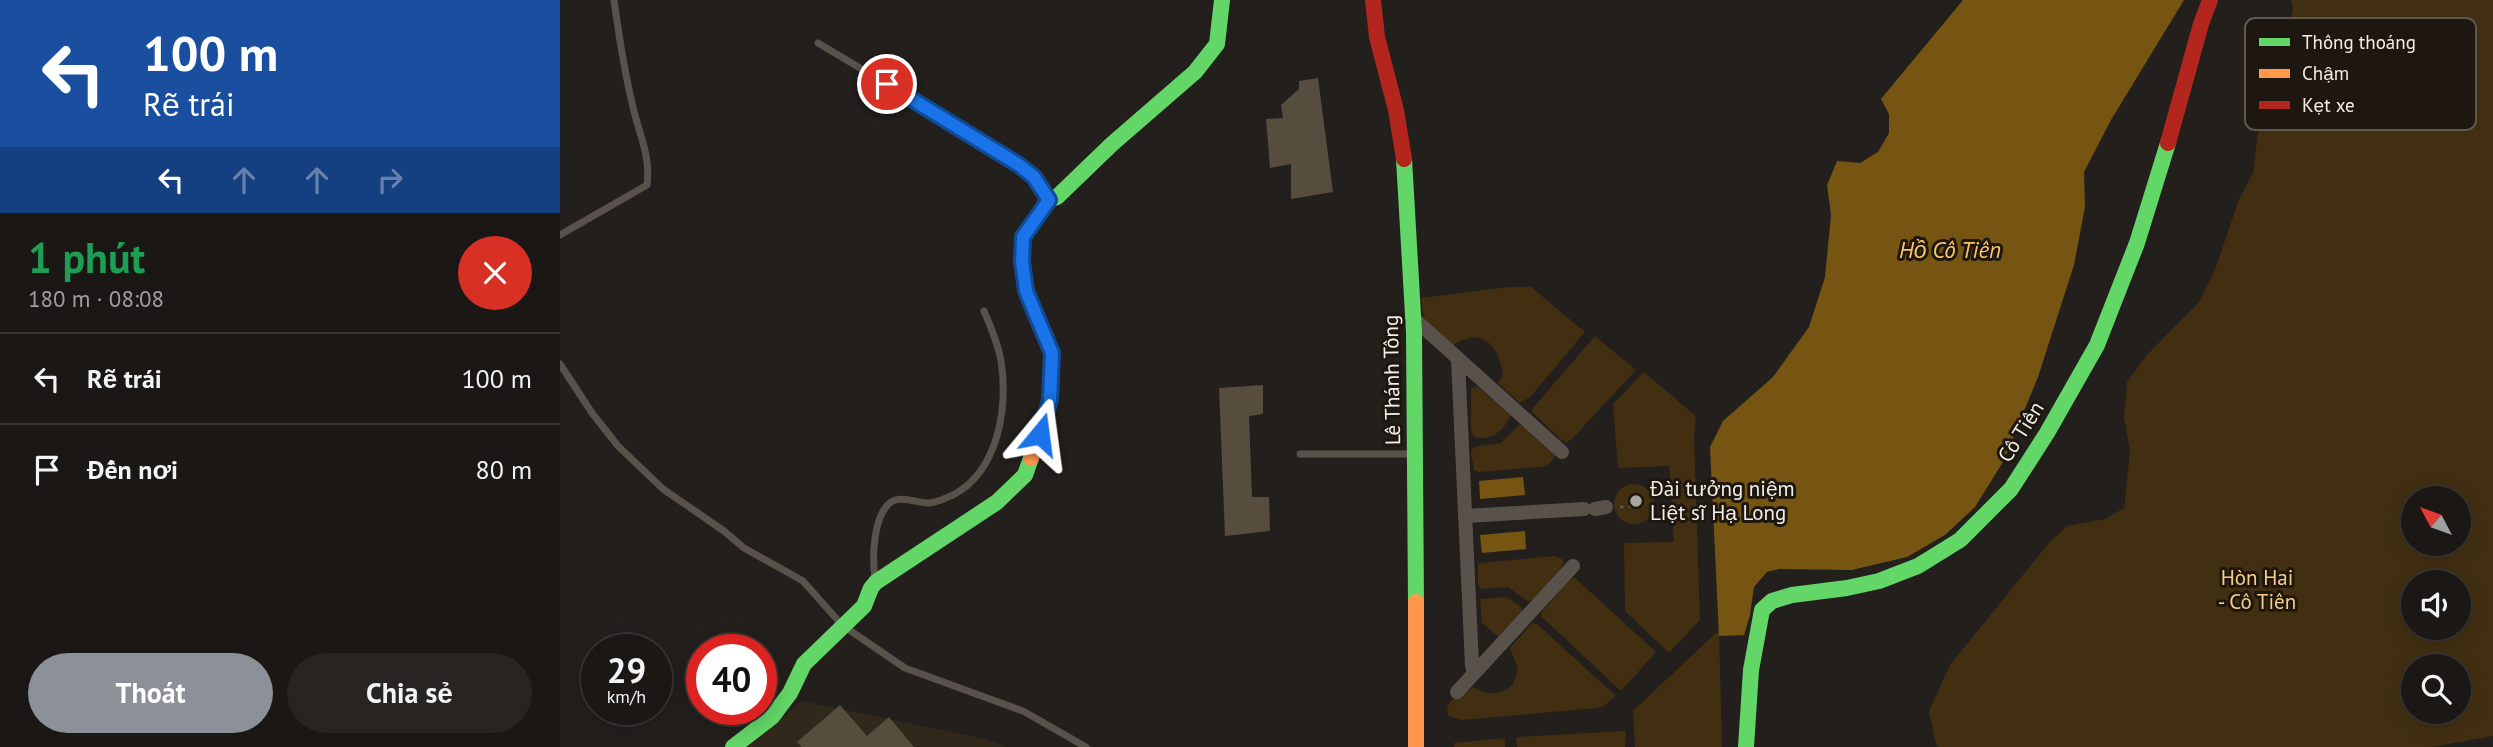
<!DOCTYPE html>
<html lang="vi">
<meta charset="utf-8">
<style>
body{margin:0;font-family:"PT Sans",sans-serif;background:#272422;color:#f1f3f6;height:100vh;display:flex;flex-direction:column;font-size:26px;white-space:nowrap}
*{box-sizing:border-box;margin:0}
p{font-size:23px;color:#9f9fa0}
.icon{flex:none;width:38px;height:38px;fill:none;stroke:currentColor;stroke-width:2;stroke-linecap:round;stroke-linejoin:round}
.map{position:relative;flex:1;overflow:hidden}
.side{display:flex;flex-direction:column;background:#1a1715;width:560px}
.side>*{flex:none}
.banner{background:#1a4fa0;color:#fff;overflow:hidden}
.needle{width:46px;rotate:311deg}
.controls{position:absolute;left:1841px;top:486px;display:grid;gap:14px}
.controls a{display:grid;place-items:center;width:70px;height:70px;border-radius:50%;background:#1a1715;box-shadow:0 4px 18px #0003,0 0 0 2px #383634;font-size:35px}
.speed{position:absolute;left:21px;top:634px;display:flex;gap:14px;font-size:35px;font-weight:700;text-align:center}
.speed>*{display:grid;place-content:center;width:91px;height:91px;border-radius:50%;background:#1a1715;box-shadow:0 4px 18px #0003,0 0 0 2px #383634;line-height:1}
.speed small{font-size:18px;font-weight:400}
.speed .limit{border:10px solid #d22;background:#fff;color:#111}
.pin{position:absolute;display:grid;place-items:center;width:60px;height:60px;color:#fff;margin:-30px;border:4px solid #fff;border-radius:50%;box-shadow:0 2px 7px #0007}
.me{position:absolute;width:77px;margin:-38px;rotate:16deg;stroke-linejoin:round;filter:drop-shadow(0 0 5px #0008)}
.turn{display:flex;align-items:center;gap:24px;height:147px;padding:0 28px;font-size:32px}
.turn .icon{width:91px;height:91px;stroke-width:2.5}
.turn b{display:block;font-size:49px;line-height:60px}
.lanes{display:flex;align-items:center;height:66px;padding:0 28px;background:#0003;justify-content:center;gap:35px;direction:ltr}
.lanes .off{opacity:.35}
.round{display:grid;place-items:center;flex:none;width:74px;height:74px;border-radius:37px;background:#272422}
.summary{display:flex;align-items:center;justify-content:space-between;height:119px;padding:0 28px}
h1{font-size:42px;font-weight:800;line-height:52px;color:#1e9e55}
.primary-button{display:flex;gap:14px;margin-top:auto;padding:14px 28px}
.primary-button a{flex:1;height:80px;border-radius:42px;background:#8c9099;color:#fff;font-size:28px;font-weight:800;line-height:80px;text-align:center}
.primary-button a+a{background:#272422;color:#f1f3f6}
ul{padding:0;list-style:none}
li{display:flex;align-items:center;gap:21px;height:91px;padding:0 28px;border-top:2px solid #383634}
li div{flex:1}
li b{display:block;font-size:26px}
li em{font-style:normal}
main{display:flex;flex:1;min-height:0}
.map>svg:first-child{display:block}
.built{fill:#30281b}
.green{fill:#422f12;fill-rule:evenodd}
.water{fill:#765411}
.building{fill:#564d3f}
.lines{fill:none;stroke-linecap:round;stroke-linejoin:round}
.path{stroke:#5a5651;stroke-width:2.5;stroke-dasharray:3.5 5;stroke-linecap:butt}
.lane{stroke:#58524b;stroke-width:7}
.street{stroke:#58524b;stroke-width:14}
.fast{stroke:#63d668;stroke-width:16}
.slow{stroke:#ff974d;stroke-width:16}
.jam{stroke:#b3261e;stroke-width:16}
.route-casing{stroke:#114b97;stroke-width:18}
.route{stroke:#1a73e8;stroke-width:12}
.poi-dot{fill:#a9a6a1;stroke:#1d170f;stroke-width:2.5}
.labels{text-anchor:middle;stroke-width:6;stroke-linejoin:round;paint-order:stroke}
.street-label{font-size:21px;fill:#f2eee8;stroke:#1d170f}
.poi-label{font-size:21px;fill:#f2eee8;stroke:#1d170f;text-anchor:start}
.park-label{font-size:21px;fill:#facd87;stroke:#1d170f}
.water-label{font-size:23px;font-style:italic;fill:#fcc469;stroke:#1d170f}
.key{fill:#1d170f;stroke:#5d5850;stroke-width:2}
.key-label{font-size:19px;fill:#f2eee8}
</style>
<main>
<section class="side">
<div class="banner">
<div class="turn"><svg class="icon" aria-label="left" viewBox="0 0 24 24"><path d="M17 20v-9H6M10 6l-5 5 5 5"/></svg><div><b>100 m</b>Rẽ trái</div></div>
<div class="lanes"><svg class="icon" aria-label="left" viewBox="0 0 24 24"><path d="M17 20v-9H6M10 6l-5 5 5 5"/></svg><svg class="icon off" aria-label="ahead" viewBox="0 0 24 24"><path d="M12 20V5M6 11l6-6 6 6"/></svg><svg class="icon off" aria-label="ahead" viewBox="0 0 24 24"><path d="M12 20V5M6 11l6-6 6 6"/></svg><svg class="icon off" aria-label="right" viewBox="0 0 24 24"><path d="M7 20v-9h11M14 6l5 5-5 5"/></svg></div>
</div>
<div class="summary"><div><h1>1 phút</h1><p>180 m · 08:08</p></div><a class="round" style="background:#d93025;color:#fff"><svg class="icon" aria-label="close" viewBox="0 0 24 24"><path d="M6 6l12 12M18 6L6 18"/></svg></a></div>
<ul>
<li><svg class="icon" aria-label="left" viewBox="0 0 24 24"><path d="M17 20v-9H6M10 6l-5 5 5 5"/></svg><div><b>Rẽ trái</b></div><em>100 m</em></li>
<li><svg class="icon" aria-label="arrive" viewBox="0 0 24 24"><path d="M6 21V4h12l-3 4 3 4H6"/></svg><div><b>Đến nơi</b></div><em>80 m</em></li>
</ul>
<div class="primary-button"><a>Thoát</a><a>Chia sẻ</a></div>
</section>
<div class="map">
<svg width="1933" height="747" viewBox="0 0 1933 747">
<rect width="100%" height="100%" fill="#221f1c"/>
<path class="built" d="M242 701 425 739 446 747H188Z"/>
<path class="green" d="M1731 0H1933V736L1871 747H1379L1376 744 1369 711 1390 665 1488 544 1507 526 1545 519 1564 508 1570 451 1564 418 1567 382 1586 356 1639 302 1656 267 1678 202 1693 173 1706 70 1726 44 1733 9ZM1853 499H1899V544H1853ZM1853 583H1899V628H1853ZM1853 667H1899V712H1853Z
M948 287H971L1025 332 970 397 960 403 938 383 943 376C940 346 922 325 892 346 874 331 860 325 862 298Z
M1035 336 1076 370 1012 439 1007 442 1003 441 972 412 973 408Z
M1084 372 1136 416 1134 436 1140 620 1109 653 1065 611 1064 543 1114 542 1109 466 1058 468 1053 404Z
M918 387 951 415C944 431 932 441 914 437L911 430V390L912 388Z
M959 425H962L996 455C992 462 988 465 981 467L918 472 914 470 911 452 914 447 941 443Z
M1054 504a20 20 0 1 1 40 0a20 20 0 1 1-40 0Z
M995 556 1002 559 1004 563 999 571 973 600 967 601 948 587 922 589 918 585V563Z
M1014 577 1096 652 1061 691 982 617V612L1009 580Z
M947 597 961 607 962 612 939 637 922 623 920 599Z
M972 623 977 624 1056 696 1044 706 1037 708 901 720 888 716 887 708 891 701 914 687C926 697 942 695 953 684L958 669 950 648Z
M1159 630 1162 747H1075L1073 711Z
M1066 731 1065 747H957L956 737Z
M945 738V747H894V743Z"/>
<path class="water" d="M1403 0H1624L1551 120 1524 172 1525 207 1514 265 1478 377 1443 462 1415 507 1385 535 1347 557 1292 570 1219 569 1207 572 1194 587 1190 615 1184 635 1159 636 1150 447 1163 421 1213 377 1249 327 1265 277 1271 215 1267 185 1277 161 1300 163 1318 152 1329 133V114L1321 99Z
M963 477 965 495 920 499 919 481Z
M965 531 966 549 922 553 920 535Z"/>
<path class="building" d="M758 78 773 192 731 199V164L710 168 706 119 723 118 721 105 739 89V81Z
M703 385V414L689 416 692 497H709L710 531 665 536 659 388Z
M280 705 307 736 329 717 354 747H242L237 742Z"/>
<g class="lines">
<path class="path" d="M1060 507 1079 506"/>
<path class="lane" d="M258 43 441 152 474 177 489 200
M0 235 87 185C91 157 79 134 73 107 64 71 59 36 54 0
M0 364 32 413 58 446 103 489 164 531 184 548 243 581 282 625 345 668 463 711 526 747
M740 454H852
M315 578C312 558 313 515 331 502 341 495 357 503 368 503 376 503 386 498 393 495 439 471 448 407 441 361 438 344 431 327 424 311"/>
<path class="street" d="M852 317 1002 452
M898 360 912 665 914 673
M1035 509 1046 507
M905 516 1024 509
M897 692 1013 566"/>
<path class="fast" d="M844 159 854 332 856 602
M463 236 489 200 497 197 552 144 635 72 657 44 662 0
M173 747 212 717 230 693 244 664 304 606 311 588 316 582 437 502 465 475 471 458
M1186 747 1191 670 1202 610 1212 601 1232 595 1287 588 1319 581 1358 566 1400 540 1451 489 1487 433 1537 345 1577 243 1608 143"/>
<path class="slow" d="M463 236 462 261 466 291 492 353 490 400 471 458
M856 747V602"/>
<path class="jam" d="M813 0 817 37 836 110 844 159
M1608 143 1641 24 1650 0"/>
</g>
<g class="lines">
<g class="route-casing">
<path id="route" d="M327 84 459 165 474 177 489 200 463 237 462 261 466 291 492 353 490 400 480 434"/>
</g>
<use href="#route" class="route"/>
</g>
<circle class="poi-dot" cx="1076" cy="501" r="7"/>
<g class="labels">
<g class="street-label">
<text transform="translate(832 380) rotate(-91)" y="7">Lê Thánh Tông</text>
<text transform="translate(1461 432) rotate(-58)" y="7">Cô Tiên</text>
</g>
<g class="poi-label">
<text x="1090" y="496">Đài tưởng niệm<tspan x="1090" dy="24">Liệt sĩ Hạ Long</tspan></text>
</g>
<g class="park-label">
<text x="1697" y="585">Hòn Hai<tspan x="1697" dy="24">- Cô Tiên</tspan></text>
</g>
<g class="water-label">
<text x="1390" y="258">Hồ Cô Tiên</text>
</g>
</g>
<rect x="1685" y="18" width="231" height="112" rx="10" class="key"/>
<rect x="1699" y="38" width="31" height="8" fill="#63d668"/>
<rect x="1699" y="69" width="31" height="9" fill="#ff974d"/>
<rect x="1699" y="101" width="31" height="8" fill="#b3261e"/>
<g class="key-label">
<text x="1742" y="49">Thông thoáng</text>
<text x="1742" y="80">Chậm</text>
<text x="1742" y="112">Kẹt xe</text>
</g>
</svg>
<div class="controls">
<a><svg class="needle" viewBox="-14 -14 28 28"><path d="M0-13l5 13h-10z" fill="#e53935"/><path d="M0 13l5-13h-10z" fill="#9f9fa0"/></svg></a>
<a><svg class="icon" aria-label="sound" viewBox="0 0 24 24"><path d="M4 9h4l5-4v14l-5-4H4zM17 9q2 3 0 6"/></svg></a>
<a><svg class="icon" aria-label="search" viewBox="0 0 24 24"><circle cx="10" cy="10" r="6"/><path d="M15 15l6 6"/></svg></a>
</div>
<div class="speed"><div>29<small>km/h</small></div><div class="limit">40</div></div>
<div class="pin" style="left:327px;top:84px;background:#d93025"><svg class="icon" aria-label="arrive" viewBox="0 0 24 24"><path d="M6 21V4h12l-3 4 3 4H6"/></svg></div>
<svg class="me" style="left:480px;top:434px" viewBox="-20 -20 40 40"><path d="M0-17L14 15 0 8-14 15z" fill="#1a73e8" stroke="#fff" stroke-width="4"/></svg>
</div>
</main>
